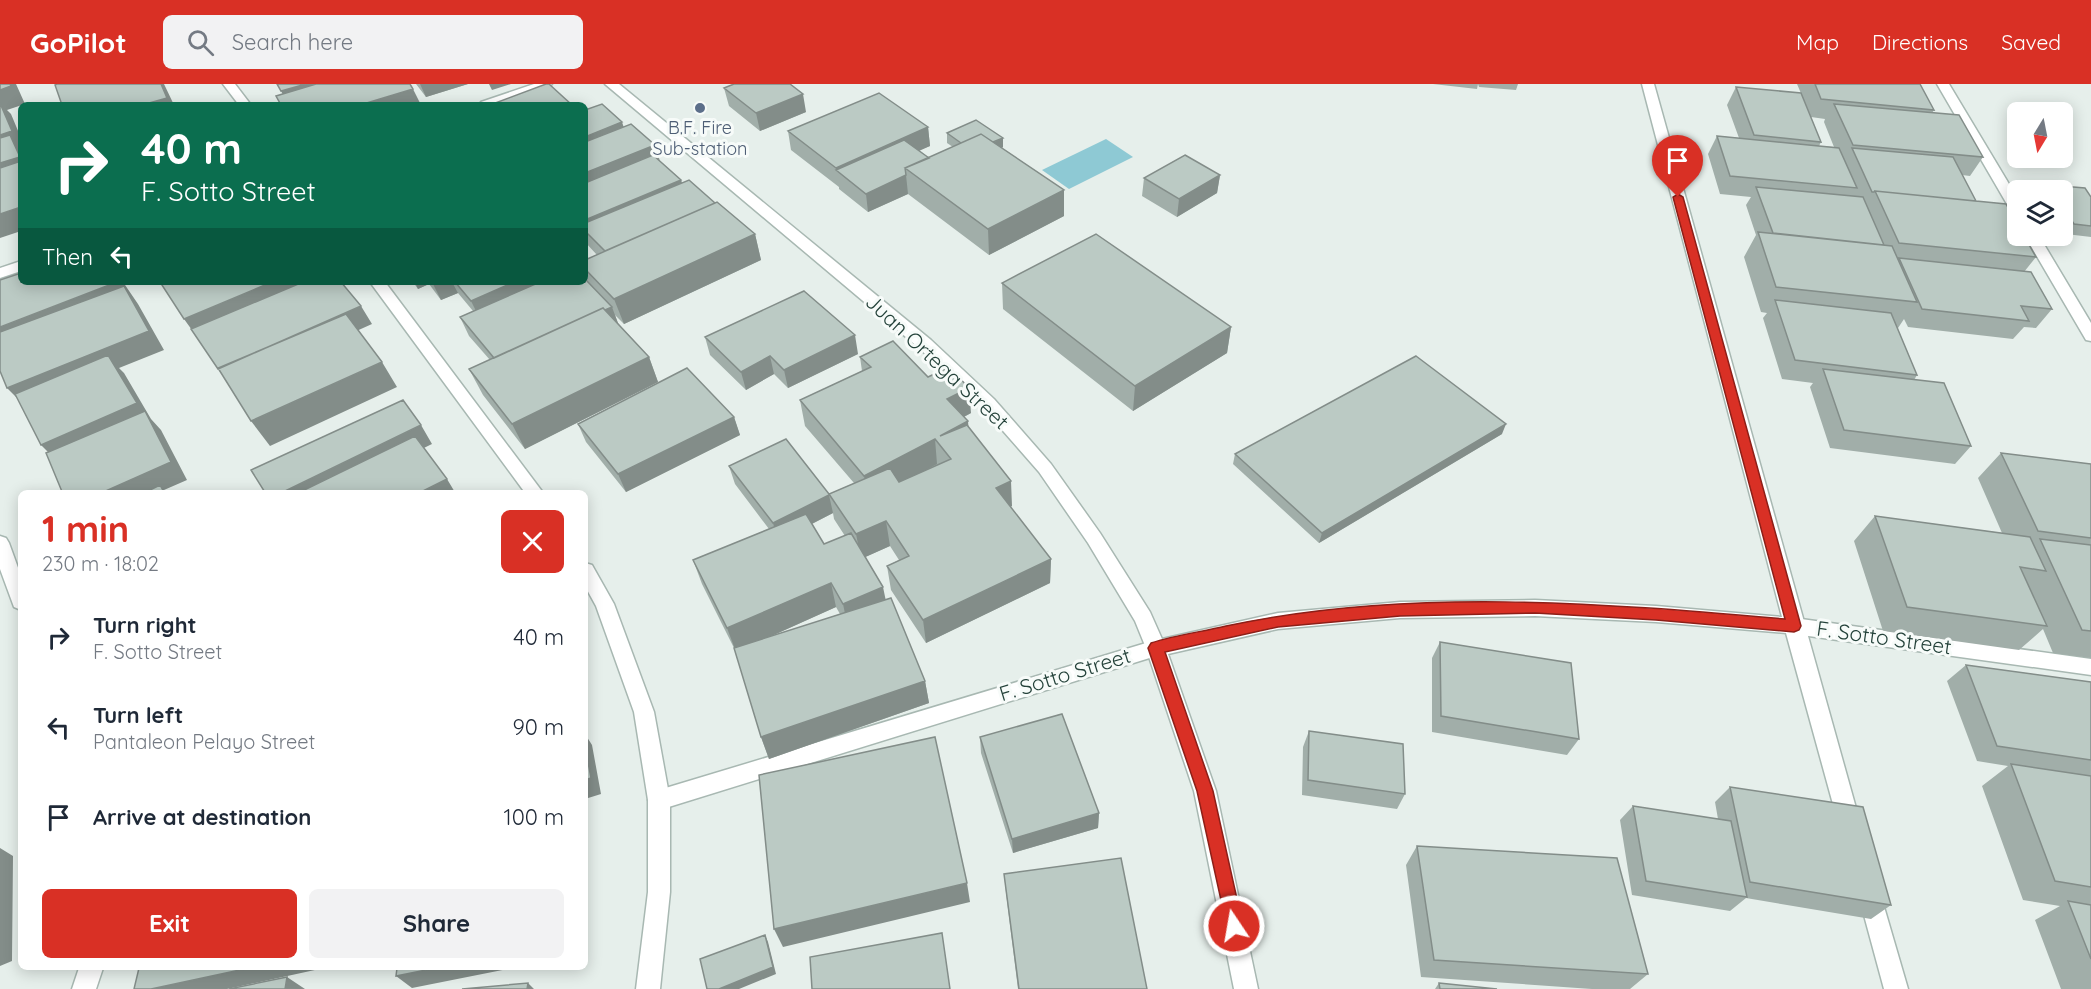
<!DOCTYPE html>
<meta charset="utf-8">
<style>
body{margin:0;font-family:Quicksand,sans-serif;background:#f2f2f3;color:#1f2937;height:100vh;display:flex;flex-direction:column;font-size:22px;white-space:nowrap}
*{box-sizing:border-box;margin:0}
p{font-size:20px;color:#747a83}
.icon{flex:none;width:33px;height:33px;fill:none;stroke:currentColor;stroke-width:2;stroke-linecap:round;stroke-linejoin:round}
.map{position:relative;flex:1;overflow:hidden}
.sheet{position:absolute;left:18px;top:406px;width:570px;height:480px;display:flex;flex-direction:column;background:#fff;border-radius:9px;box-shadow:0 3px 15px #0003}
.sheet>*{flex:none}
.hud{position:absolute;left:18px;top:18px;width:570px;height:183px;border-radius:9px;box-shadow:0 3px 15px #0003;background:#0b6e4f;color:#fff;overflow:hidden}
.needle{width:39px;rotate:190deg}
.tools{position:absolute;left:2007px;top:18px;display:grid;gap:12px}
.tools a{display:grid;place-items:center;width:66px;height:66px;border-radius:9px;background:#fff;box-shadow:0 3px 15px #0003;font-size:30px}
.pin{position:absolute;display:grid;place-items:center;width:51px;height:51px;color:#fff;margin:-62px -26px;border-radius:50% 50% 50% 0;rotate:-45deg;box-shadow:0 0 6px #0007}
.pin .icon{rotate:45deg}
.me{position:absolute;width:66px;margin:-33px;rotate:348deg;stroke-linejoin:round;filter:drop-shadow(0 0 4px #0008)}
.turn{display:flex;align-items:center;gap:21px;height:126px;padding:0 24px;font-size:27px}
.turn .icon{width:78px;height:78px;stroke-width:2.5}
.turn b{display:block;font-size:42px;line-height:51px}
.then{display:flex;align-items:center;height:57px;padding:0 24px;background:#0003;gap:12px;font-size:22px}
.round{display:grid;place-items:center;flex:none;width:63px;height:63px;border-radius:9px;background:#f2f2f3}
.head{display:flex;align-items:center;justify-content:space-between;height:102px;padding:0 24px}
h1{font-size:36px;font-weight:700;line-height:45px;color:#d93025}
.action{display:flex;gap:12px;margin-top:auto;padding:12px 24px}
.action a{flex:1;height:69px;border-radius:9px;background:#d93025;color:#fff;font-size:24px;font-weight:700;line-height:69px;text-align:center}
.action a+a{background:#f2f2f3;color:#1f2937}
ul{padding:0;list-style:none}
li{display:flex;align-items:center;gap:18px;height:90px;padding:0 24px}
li div{flex:1}
li b{display:block;font-size:22px}
li em{font-style:normal}
header{display:flex;align-items:center;gap:36px;box-sizing:border-box;height:84px;padding:0 30px;background:#d93025;color:#fff}
header strong{font-size:28px}
nav{display:flex;gap:33px;margin-inline-start:auto;font-size:21px}
.search{width:420px;height:54px;background:#f2f2f3;display:flex;align-items:center;gap:15px;box-sizing:border-box;padding:0 21px;border-radius:9px;color:#747a83;font-size:22px}
.map>svg:first-child{display:block}
.water{fill:#8ec9d4}
.lines{fill:none;stroke-linecap:round;stroke-linejoin:round}
.service-casing{stroke:#a8b8b2;stroke-width:3}
.minor-casing{stroke:#a8b8b2;stroke-width:3}
.service{fill:#fff;fill-rule:evenodd}
.minor{fill:#fff;fill-rule:evenodd}
.wall{fill:#a1aea9;fill-rule:evenodd}
.shaded-wall{fill:#838d89}
.building{fill:#bbcac4;stroke:#838d89;stroke-width:1.5}
.route{fill:#d93025;stroke:#8d1f18;stroke-width:1.5}
.service-dot{fill:#5c6f8a;stroke:#f7fbf9;stroke-width:2}
.labels{text-anchor:middle;stroke-width:6;stroke-linejoin:round;paint-order:stroke}
.far-service-label{font-size:18px;fill:#4e5e75;stroke:#f7fbf9}
.street-label{font-size:21px;fill:#24423a;stroke:#f7fbf9}
</style>
<header>
<strong>GoPilot</strong>
<div class="search"><svg class="icon" aria-label="search" viewBox="0 0 24 24"><circle cx="10" cy="10" r="6"/><path d="M15 15l6 6"/></svg>Search here</div>
<nav><a>Map</a><a>Directions</a><a>Saved</a></nav>
</header>
<div class="map">
<svg width="2091" height="905" viewBox="0 0 2091 905">
<rect width="100%" height="100%" fill="#e6efeb"/>
<path class="water" d="M1106 55 1133 73 1069 105 1042 86Z"/>
<g class="lines">
<g class="service-casing">
<path id="service" d="M1794 534 2091 575V591L1794 550 1787 548 1784 542 1787 536Z
M1156 556 1163 558 1166 564 1163 570 1156 572 659 726 651 723 648 716 651 709 659 706Z"/>
</g>
<g class="minor-casing">
<path id="minor" d="M223 0H235L251 21H239Z
M534 0H552L497 21H479L481 18Z
M605 0H619L931 256 994 315 1051 380 1100 449 1150 528 1162 555 1278 529 1400 518 1535 516 1656 522 1782 533 1642 0H1654L1861 742 1858 749 1850 752 1842 749 1839 742 1786 549 1656 538 1535 532 1400 534 1278 545 1168 570 1216 707 1258 905H1234L1194 707 1146 564 1135 537 1088 459 1039 388 982 323 919 264Z
M1937 0H1949L2018 115V131L2011 127Z
M2025 152H2039L2091 239V257L2086 256Z
M21 177V187L0 194V184Z
M370 198H385L544 410H526Z
M0 452 6 454 9 459 21 492V526L14 523 0 485Z
M585 479 592 481 614 520 654 628 670 716V808L660 905H636L648 808V716L634 628 596 522 585 502Z
M1869 798 1877 801 1880 809 1908 905H1884L1858 809 1861 801Z
M79 884H103L96 905H72Z"/>
</g>
<use href="#service" class="service"/>
<use href="#minor" class="minor"/>
</g>
<path class="wall" d="M416 0H468L426 13Z
M1433 0H1478L1477 5Z
M1478 0H1518L1516 6 1479 3Z
M1797 0H1920L1934 26 1932 29 1983 73 1970 92 1962 91 1976 117 2036 173 2024 188 2052 225 2036 244 2024 243 2013 255 1908 243 1904 235 1898 244 1897 243 1917 291 1914 296 1971 362 1955 380 1830 364 1810 303 1813 299 1782 295 1763 234 1767 229 1761 228 1744 173 1756 151 1746 121 1751 113 1720 110 1708 70 1717 52 1739 54 1727 21 1736 3 1811 33ZM1811 33 1825 35 1824 38 1834 63 1819 62 1821 58Z
M724 4 806 28 760 47 729 22Z
M585 26 624 43 655 61 660 77 681 96 682 99 715 119 755 150 761 176 624 240 615 231 618 239 649 273 658 298 525 365 483 311 469 285 490 276 469 252 460 233 473 227 458 209 441 216 429 200 418 205 413 198H585L586 196 585 194V176L597 171 585 158Z
M928 43 930 62 919 66 929 74 953 63 947 59V49L1003 54V63L1002 64 1064 106V132L989 171 908 110 868 128 839 105V103L791 66 788 47Z
M1220 91 1217 109 1177 133 1142 112 1144 94Z
M2049 101 2091 113V153L2066 150 2062 144V106H2045Z
M1002 199 1231 243 1227 269 1133 327 1003 225Z
M705 253 858 270 788 304 774 290 746 306 710 271Z
M860 273 928 293 971 329 964 333 968 337V342L1012 422 1010 423 1051 475 1050 499 926 559 891 506 887 482 899 476 890 462 865 473 925 597 929 619 769 675 761 653 734 564 702 500 693 476 769 445 735 400 729 382 829 410 854 399 805 342 800 316 862 287ZM833 429 834 435 845 452 824 460 812 440ZM836 523 840 530 767 554Z
M734 333 740 351 626 408 586 358 578 340Z
M1502 350 1319 459 1233 380 1235 370Z
M2001 369 2091 380V574L2053 569 2043 545 2019 566 1883 547 1854 457 1875 432 2002 449 1978 394Z
M1440 558 1579 655 1567 671 1432 648V574Z
M1966 581 2091 598V905H2061L2035 836 2060 822 2023 816 1982 702 2008 682 1977 677 1947 597Z
M1309 647 1405 710 1397 725 1302 711 1303 663Z
M980 653 1099 729 1098 744 1013 769 981 669Z
M1730 703 1891 821 1871 835 1746 814 1730 827 1632 811 1620 736 1633 722 1718 735 1715 718Z
M1417 762 1648 890 1630 905H1592L1421 893 1406 781Z
M1004 790 1147 905H1018L1006 809Z
M1439 899 1497 905H1435Z"/>
<path class="shaded-wall" d="M10 0H16L25 20 7 26 11 30 21 54V95L0 102V6Z
M161 0H164L174 21H142Z
M306 0H374L289 21 281 7Z
M420 0H468L426 13Z
M489 0H511L492 6Z
M413 5 421 21H360Z
M803 10 806 28 760 47 756 29Z
M622 38 628 56 585 73V53Z
M928 43 930 62 850 98 836 86V84Z
M1003 54V63L974 77 973 68Z
M655 61 660 79 585 110V89Z
M906 91 908 110 868 128 866 110Z
M1220 91 1217 109 1177 133 1179 115Z
M681 96 686 114 585 147V136Z
M1064 106V132L989 171 988 145Z
M21 123V147L0 154V130Z
M755 150 761 176 624 240 614 215Z
M117 198H123L138 220 164 266 119 284 124 289 151 335 161 346 187 396 164 406 168 410H99L59 379 41 361 25 322 7 304 0 269V243Z
M272 198H315L197 253 184 235Z
M415 198H428L429 200 418 205Z
M432 198H452L458 209 441 216Z
M514 198H540L480 235 471 217Z
M361 222 372 240 232 303 218 285Z
M612 223 619 242 496 276Z
M1231 243 1227 269 1133 327 1135 302Z
M855 251 858 270 788 304 784 286Z
M770 272 774 290 746 306 741 288Z
M649 273 658 298 525 365 512 340Z
M382 278 397 303 270 362 251 337Z
M969 304 971 329 950 340 947 315Z
M734 333 740 351 626 408 618 390Z
M968 337 970 363 940 352Z
M1506 340 1502 350 1319 459 1322 449Z
M421 341 432 360 330 410H279Z
M935 355 937 380 868 417 864 392Z
M447 395 456 410H417Z
M1011 397 1012 422 997 429 996 404Z
M829 411 833 429 778 457 773 439Z
M886 437 890 462 861 475 856 450Z
M1051 475 1050 499 926 559 923 536Z
M831 499 836 523 736 568 727 544Z
M883 503 888 527 848 544 843 520Z
M925 597 929 619 769 675 761 653Z
M585 650 592 661 601 710 585 715Z
M1099 729 1098 744 1013 769 1012 755Z
M0 764 13 772 12 877 0 882Z
M967 799 970 818 783 863 774 845Z
M765 851 768 858 776 890 739 905H719Z
M249 884H324L227 905H151Z
M436 884H512L412 904 396 892Z
M287 893 305 905H285Z
M528 899 534 905H527Z"/>
<path class="building" d="M0 0H10L11 2 0 6Z
M57 0H161L167 14 142 21H62L55 1Z
M277 0H306L281 7Z
M316 0H410L413 5 360 21H281L276 12Z
M546 0H549L572 21H490Z
M734 0H790L803 10 756 29 724 4Z
M1815 0H1920L1934 26 1821 15Z
M1736 3 1801 9 1821 58 1754 51Z
M879 9 928 43 836 84 788 47Z
M0 19 12 47 0 51Z
M602 20 622 38 585 53V26Z
M1834 20 1959 31 1983 73 1853 61Z
M976 36 1003 54 993 58 981 50 961 59 947 49Z
M631 40 655 61 585 89V58Z
M981 50 1064 106 988 145 905 84Z
M10 51 20 73 0 79V54Z
M1717 52 1839 64 1857 104 1730 92Z
M904 56 929 74 905 84 906 91 866 110 836 86Z
M1852 64 1953 73 1976 117 1875 107 1874 108H1872Z
M653 71 681 96 585 136V99Z
M1185 71 1220 91 1179 115 1144 94Z
M21 77V123L0 130V84Z
M689 96 715 119 605 167 585 147V139Z
M2049 101 2085 104 2091 113V142L2074 140 2062 122V106H2053Z
M1756 103 1863 113 1884 161 1773 149Z
M1875 107 2006 120 2018 140V152H2024L2036 173 1899 159Z
M717 118 755 150 614 215 585 185V176Z
M1758 148 1892 162 1917 218 1776 203Z
M1096 150 1231 243 1135 302 1002 199Z
M1899 174 2031 188 2052 225 2021 222 2029 237 1922 225Z
M21 189V198H117L0 243V196Z
M585 195 612 223 605 226 603 224 494 274 460 233 540 198H585Z
M160 198H272L184 235Z
M303 198H341L361 222 218 285 191 245Z
M455 198H514L471 217Z
M124 202 149 247 7 304 0 287V248Z
M804 207 855 251 784 286 770 272 741 288 705 253Z
M1775 216 1891 229 1917 291 1795 276Z
M603 224 649 273 512 340 469 285Z
M346 230 382 278 251 337 218 284Z
M893 257 928 293 949 283 969 304 947 315 968 337 940 352 967 341 1011 397 996 404 1051 475 923 536 887 482 909 472 886 437 856 450 829 410 890 384 899 398 951 375 935 355 864 392 800 316 871 283 860 273Z
M108 271 137 319 41 361 15 310Z
M1416 272 1506 340 1322 449 1235 370Z
M687 284 734 333 618 390 578 340Z
M1823 285 1944 299 1971 362 1844 346Z
M403 316 421 341 279 410H266L251 386Z
M145 327 171 378 99 410H63L46 369Z
M415 352 447 395 417 410H296Z
M786 355 829 410V411L773 439 729 382Z
M2001 369 2091 380V454L2038 447Z
M160 401 165 410H142Z
M806 430 824 460 851 449 883 503 843 520 831 499 727 544 693 476Z
M1875 432 2030 453 2046 487 2020 483 2047 542 1907 523Z
M2040 455 2091 461V547L2082 546Z
M891 514 925 597 761 653 734 564Z
M1440 558 1571 579 1579 655 1441 632Z
M1966 581 2091 598V676L1997 662Z
M1062 630 1099 729 1012 755 980 653Z
M1309 647 1403 660 1405 710 1308 696Z
M935 653 967 799 774 845 759 691Z
M585 662 591 694 585 696Z
M2011 680 2091 692V803L2055 797Z
M1730 703 1863 723 1891 821 1750 798Z
M1633 722 1731 737 1747 813 1646 797Z
M1417 762 1617 774 1648 890 1434 876Z
M1121 774 1147 905H1019L1004 790Z
M2068 817 2091 821V875Z
M942 849 950 905H812L810 873Z
M765 851 773 883 719 905H707L700 875Z
M139 884H249L151 905H134Z
M397 884H436L396 892Z
M287 893 285 905H229Z
M528 899 527 905H462Z
M1439 899 1497 905H1440Z"/>
<path class="route" d="M1678 110 1683 113 1801 542 1799 546 1794 548 1656 536 1535 529 1400 532 1278 543 1165 568 1213 707 1243 842 1240 848 1234 850 1228 848 1197 707 1148 564 1151 559C1175 551 1201 548 1226 542 1409 503 1600 519 1785 535L1673 113Z"/>
<circle class="service-dot" cx="700" cy="24" r="6"/>
<g class="labels">
<g class="far-service-label">
<text x="700" y="50">B.F. Fire<tspan x="700" dy="21">Sub-station</tspan></text>
</g>
<g class="street-label">
<text transform="translate(937 278) rotate(43)" y="7">Juan Ortega Street</text>
<text transform="translate(1884 554) rotate(8)" y="7">F. Sotto Street</text>
<text transform="translate(1065 591) rotate(-17)" y="7">F. Sotto Street</text>
</g>
</g>
</svg>
<div class="tools">
<a><svg class="needle" viewBox="-14 -14 28 28"><path d="M0-13l5 13h-10z" fill="#e53935"/><path d="M0 13l5-13h-10z" fill="#747a83"/></svg></a>
<a><svg class="icon" aria-label="layers" viewBox="0 0 24 24"><path d="M12 4l9 5-9 5-9-5zM3 14l9 5 9-5"/></svg></a>
</div>
<div class="pin" style="left:1678px;top:113px;background:#d93025"><svg class="icon" aria-label="arrive" viewBox="0 0 24 24"><path d="M6 21V4h12l-3 4 3 4H6"/></svg></div>
<svg class="me" style="left:1234px;top:842px" viewBox="-20 -20 40 40"><circle r="17" fill="#d93025" stroke="#fff" stroke-width="3"/><path d="M0-11L8 9 0 5-8 9z" fill="#fff"/></svg>
<div class="hud">
<div class="turn"><svg class="icon" aria-label="right" viewBox="0 0 24 24"><path d="M7 20v-9h11M14 6l5 5-5 5"/></svg><div><b>40 m</b>F. Sotto Street</div></div>
<div class="then">Then<svg class="icon" aria-label="left" viewBox="0 0 24 24"><path d="M17 20v-9H6M10 6l-5 5 5 5"/></svg></div>
</div>
<section class="sheet">
<div class="head"><div><h1>1 min</h1><p>230 m · 18:02</p></div><a class="round" style="background:#d93025;color:#fff"><svg class="icon" aria-label="close" viewBox="0 0 24 24"><path d="M6 6l12 12M18 6L6 18"/></svg></a></div>
<ul>
<li><svg class="icon" aria-label="right" viewBox="0 0 24 24"><path d="M7 20v-9h11M14 6l5 5-5 5"/></svg><div><b>Turn right</b><p>F. Sotto Street</p></div><em>40 m</em></li>
<li><svg class="icon" aria-label="left" viewBox="0 0 24 24"><path d="M17 20v-9H6M10 6l-5 5 5 5"/></svg><div><b>Turn left</b><p>Pantaleon Pelayo Street</p></div><em>90 m</em></li>
<li><svg class="icon" aria-label="arrive" viewBox="0 0 24 24"><path d="M6 21V4h12l-3 4 3 4H6"/></svg><div><b>Arrive at destination</b></div><em>100 m</em></li>
</ul>
<div class="action"><a>Exit</a><a>Share</a></div>
</section>
</div>
